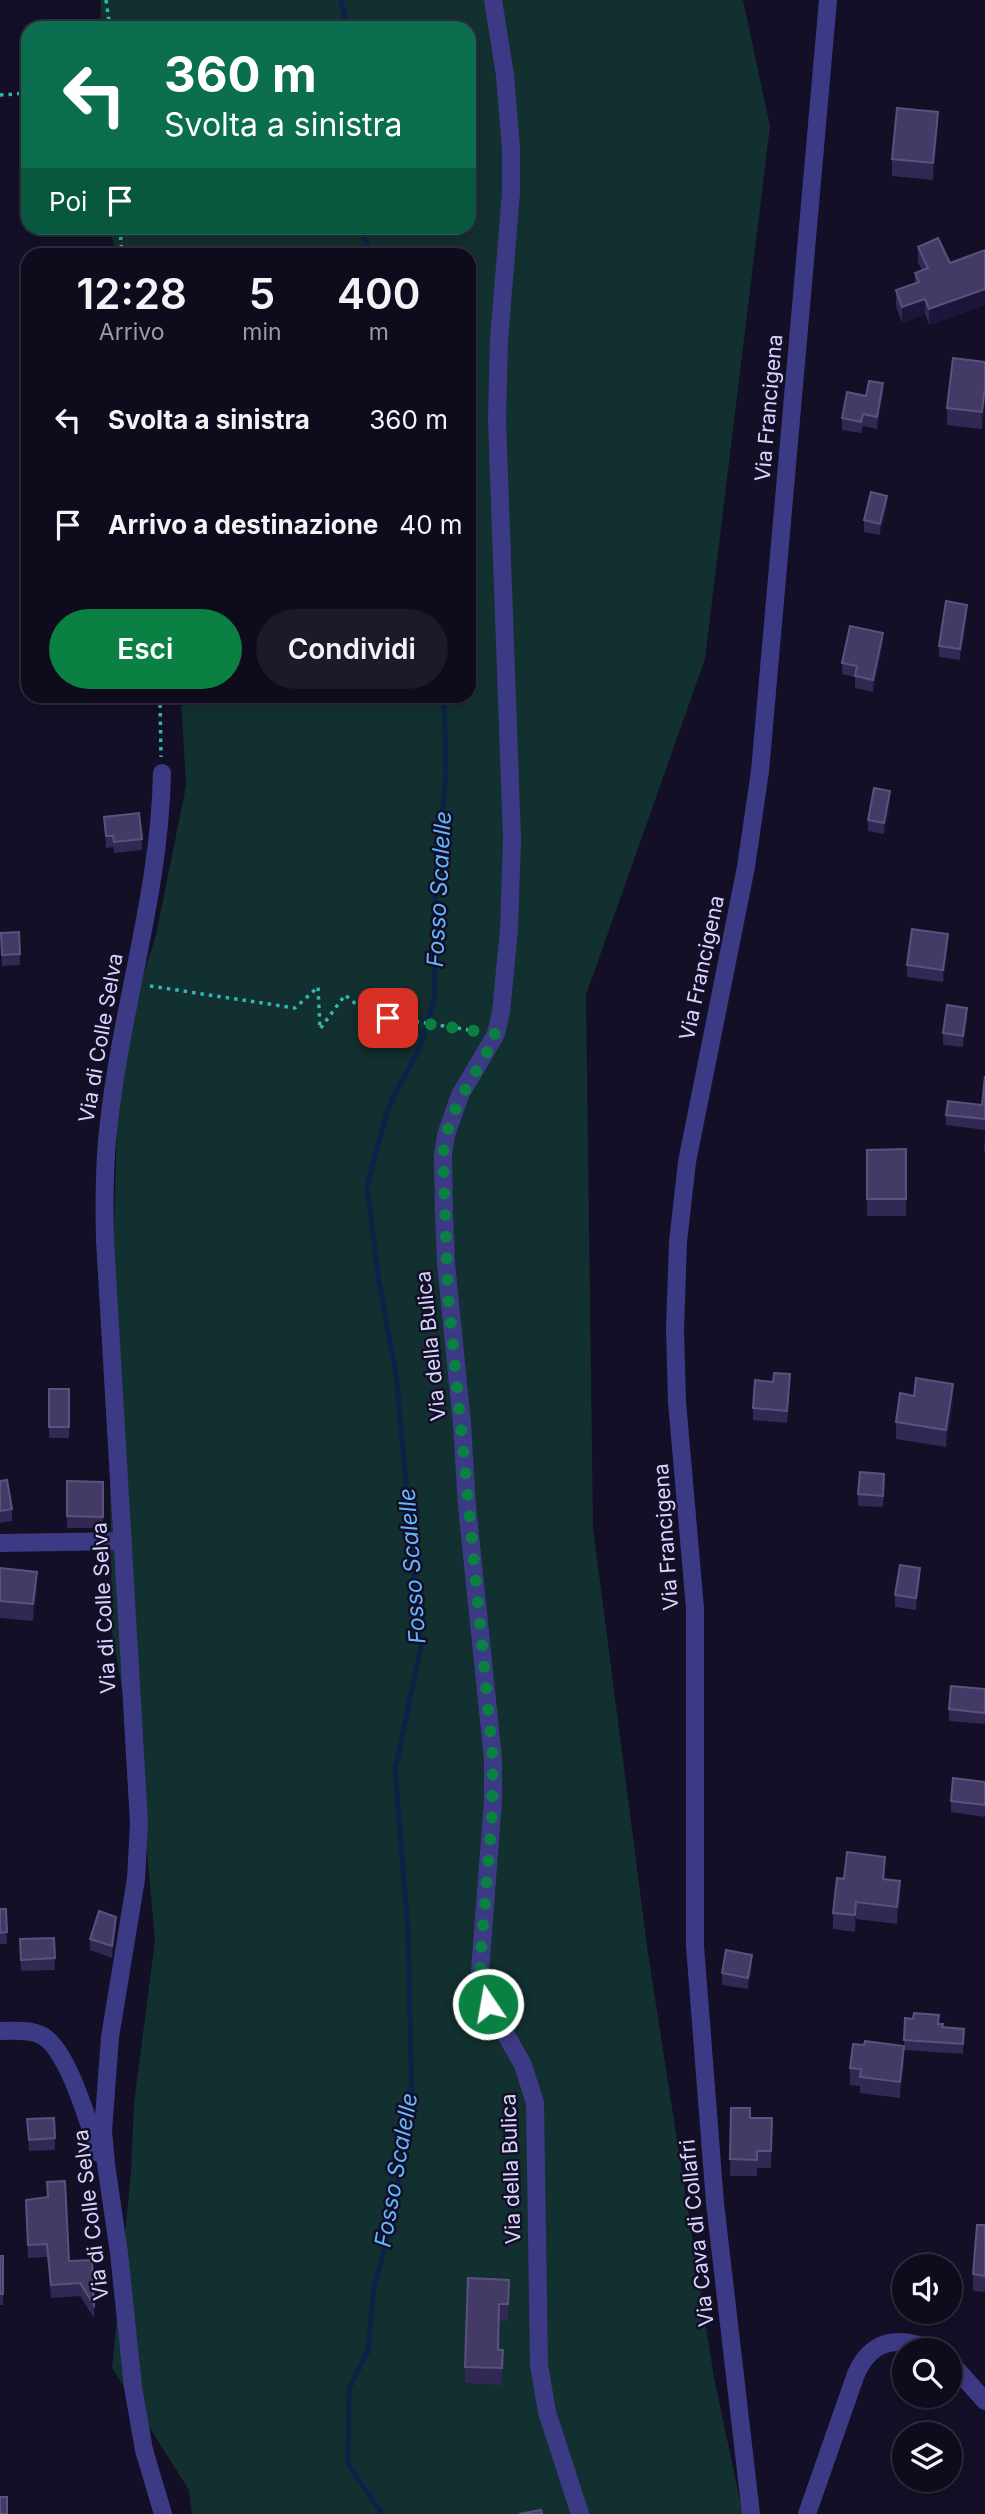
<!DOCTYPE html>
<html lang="it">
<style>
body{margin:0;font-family:Inter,sans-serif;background:#1c1929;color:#f1f3f6;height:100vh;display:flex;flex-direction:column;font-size:26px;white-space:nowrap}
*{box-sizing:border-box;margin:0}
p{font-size:23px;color:#9b9ba3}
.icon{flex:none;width:38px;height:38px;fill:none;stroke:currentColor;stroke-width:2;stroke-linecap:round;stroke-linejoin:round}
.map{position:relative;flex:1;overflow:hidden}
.details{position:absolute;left:21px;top:248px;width:455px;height:455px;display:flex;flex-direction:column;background:#0e0b1c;border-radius:21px;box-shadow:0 4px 10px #0003,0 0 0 2px #2e2b3b}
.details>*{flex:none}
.hud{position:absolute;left:21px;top:21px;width:455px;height:214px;border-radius:21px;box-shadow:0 4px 10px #0003,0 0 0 2px #2e2b3b;background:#0b6e4f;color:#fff;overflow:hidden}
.buttons{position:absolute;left:892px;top:2254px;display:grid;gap:14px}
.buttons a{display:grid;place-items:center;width:70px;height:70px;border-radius:50%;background:#0e0b1c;box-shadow:0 4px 10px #0003,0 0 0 2px #2e2b3b;font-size:35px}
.pin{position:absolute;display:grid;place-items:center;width:60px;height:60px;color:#fff;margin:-30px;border-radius:14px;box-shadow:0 4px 10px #0006}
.me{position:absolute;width:77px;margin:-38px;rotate:348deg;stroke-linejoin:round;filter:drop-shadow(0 0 5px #0008)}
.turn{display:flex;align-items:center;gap:24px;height:147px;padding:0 28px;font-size:32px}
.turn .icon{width:91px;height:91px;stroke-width:2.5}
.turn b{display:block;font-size:49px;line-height:60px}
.then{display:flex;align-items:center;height:66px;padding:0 28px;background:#0003;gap:14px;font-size:26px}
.eta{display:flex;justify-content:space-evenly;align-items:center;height:119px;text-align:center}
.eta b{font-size:42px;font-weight:600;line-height:49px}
.action{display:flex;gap:14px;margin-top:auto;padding:14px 28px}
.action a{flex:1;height:80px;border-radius:42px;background:#0b8043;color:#fff;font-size:28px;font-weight:600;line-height:80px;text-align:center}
.action a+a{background:#1c1929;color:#f1f3f6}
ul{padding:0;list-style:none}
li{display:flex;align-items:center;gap:21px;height:105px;padding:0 28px}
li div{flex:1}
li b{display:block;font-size:26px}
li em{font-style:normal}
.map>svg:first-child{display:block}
.green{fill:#12302f}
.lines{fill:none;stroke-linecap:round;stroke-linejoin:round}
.stream{stroke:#0c2248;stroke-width:5}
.path{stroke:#2fb8b0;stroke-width:3.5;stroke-dasharray:3.5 5;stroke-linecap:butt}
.minor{stroke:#3d3a85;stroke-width:18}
.wall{fill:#312854}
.shaded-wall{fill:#1d163a}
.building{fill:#433a66;stroke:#5a527e;stroke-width:2}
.route{stroke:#0b8043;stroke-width:12;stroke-dasharray:0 21.6}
.labels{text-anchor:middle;stroke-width:5;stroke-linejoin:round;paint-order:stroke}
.street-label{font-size:21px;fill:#d9d4ff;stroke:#130f26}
.water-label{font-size:23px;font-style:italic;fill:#62b6ff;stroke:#130f26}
</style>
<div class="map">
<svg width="985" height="2514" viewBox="0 0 985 2514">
<rect width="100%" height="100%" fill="#130f26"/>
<path class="green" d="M101 0H743L770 126 705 659 586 995 593 1528 648 1953 714 2378 743 2514H192L189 2490 112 2368 131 2172 134 2103 155 1941 143 1807 112 1633 109 1408 119 1050 156 935 186 786 181 697 469 696V256L116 255 110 228H469V28H100Z"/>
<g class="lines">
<path class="stream" d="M341 0 347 28
M361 228 371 256
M382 2514 348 2464 349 2389 368 2351 373 2293 387 2238 412 2105 408 1930 395 1770 421 1647 396 1374 378 1276 367 1186 385 1119 395 1094 419 1049 435 996 434 917 446 774 444 696"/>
<path class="path" d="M106 0 110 28
M0 95 28 93
M120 228 122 256
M160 696 161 757
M150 986 295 1008 318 987 320 1029 345 995 368 1014 476 1031"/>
<path class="minor" d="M493 0 505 75 511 149V193L499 339 497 420 512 839 509 930 501 1012 496 1034 460 1095 446 1135 443 1155 444 1214 446 1263 462 1424 467 1506 493 1759V1800L480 1971 488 2003 523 2065 535 2103 539 2365 547 2412 580 2514
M162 773C160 891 122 1005 109 1122 104 1162 104 1201 105 1240L139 1823 136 1879 110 2037 103 2131 106 2164 119 2253 133 2387 144 2450 163 2514
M0 1543 123 1541
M0 2031C15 2031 30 2029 43 2036 69 2052 88 2123 99 2153
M950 2362 985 2401
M751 2514 715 2203 695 1946V1608L677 1402 675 1329 678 1242 687 1162 746 867 760 771 828 0
M807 2514 856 2374C872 2338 899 2336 933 2350"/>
</g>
<path class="wall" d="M938 129 933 180 892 176V159Z
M918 247 950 263 985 250V305L929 325 925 314 902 323 896 306V290L915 283V273L922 270 918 263Z
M985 362V404L982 429 947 425V408Z
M883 395 877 429 863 426 861 433 842 430V418L866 396Z
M887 507 880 535 864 532V520Z
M967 616 960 660 939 657V646Z
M883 644 873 692 855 688V677L842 674V663Z
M890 802 884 834 868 831V820Z
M104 817 142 839V850L114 853 113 847 106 848Z
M19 932 20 965 2 966 1 933Z
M948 945 943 982 907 977V965Z
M967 1019 963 1047 943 1045V1033Z
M985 1076V1153L984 1152 985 1130 946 1125V1115L982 1105Z
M906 1149V1216H867V1150Z
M790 1385 787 1423 753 1420V1408Z
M49 1389H69V1438H49Z
M953 1401 946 1447 896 1439V1422Z
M0 1481 12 1509V1521L0 1523Z
M67 1481 103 1482V1528H67Z
M884 1485 883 1507 858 1506V1494Z
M0 1568 37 1589 33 1621 0 1618Z
M920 1579 916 1610 895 1607V1595Z
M985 1689V1724L949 1721V1709Z
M985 1782V1817L951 1812V1801Z
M885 1874V1879L900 1898 897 1924 856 1919 855 1932 833 1929V1913L844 1879Z
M0 1909H6L7 1944H0Z
M116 1928 112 1958 90 1950V1939Z
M54 1938 55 1970 21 1971 20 1939Z
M752 1966 748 1989 722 1985V1973Z
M905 2018 939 2024 942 2027 964 2039 963 2054 904 2050V2063L900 2098 860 2093V2086L850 2085V2068L864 2045 904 2046Z
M731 2108 750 2118H772L771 2168H757V2176H730Z
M27 2119 55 2138V2150L29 2151Z
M47 2182 69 2261 94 2305V2318L80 2296 51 2298 47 2257 28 2258 26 2200 47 2197Z
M985 2225V2292L973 2291V2274Z
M0 2256H3V2305H0Z
M509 2280 508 2321H499L498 2350H503L502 2385 465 2383V2367Z"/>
<path class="shaded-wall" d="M938 112V129L933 180V163Z
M985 289V305L929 325V309Z
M925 299V314L902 323V307Z
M883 383V395L877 429V417Z
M985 387V404L982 429V412Z
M887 496V507L880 535V524Z
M967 605V616L960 660V649Z
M883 633V644L873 692V680Z
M890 791V802L884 834V823Z
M948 934V945L943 982V970Z
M967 1008V1019L963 1047V1036Z
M953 1384V1401L946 1447V1430Z
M920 1568V1579L916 1610V1598Z
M37 1572V1589L33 1621V1604Z
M885 1857V1874L883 1896V1879Z
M900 1881V1898L897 1924V1907Z
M856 1902V1919L855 1932V1915Z
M116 1917V1928L112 1958V1946Z
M752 1955V1966L748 1989V1978Z
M904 2046V2063L900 2098V2082Z"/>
<path class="building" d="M897 108 938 112 933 163 892 159Z
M938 238 950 263 985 250V289L929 309 925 299 902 307 896 290 919 282 915 273 928 268 918 247Z
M953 358 985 362V387L982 412 947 408Z
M869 381 883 383 877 417 863 414 861 422 842 418 847 392 866 396Z
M871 492 887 496 880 524 864 520Z
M946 601 967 605 960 649 939 646Z
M850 626 883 633 873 680 855 676 857 666 842 663Z
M874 788 890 791 884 823 868 820Z
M139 813 142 839 114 842 113 836H106L104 817Z
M912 929 948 934 943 970 907 965Z
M19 932 20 954 2 955 1 933Z
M947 1005 967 1008 963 1036 943 1033Z
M985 1076V1119L946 1115 948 1101 982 1105Z
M906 1149V1199H867V1150Z
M774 1373 790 1374 787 1411 753 1408 755 1380 773 1382Z
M916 1378 953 1384 946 1430 896 1422 900 1393 914 1396Z
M49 1389H69V1427H49Z
M860 1472 884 1474 883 1496 858 1494Z
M7 1480 12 1509 0 1511V1481Z
M67 1481 103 1482V1517L67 1516Z
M900 1565 920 1568 916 1598 895 1595Z
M0 1568 37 1572 33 1604 0 1601Z
M951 1686 985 1689V1713L949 1709Z
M953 1778 985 1782V1805L951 1801Z
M847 1852 885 1857 883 1879 900 1881 897 1907 856 1902 855 1915 833 1913 837 1878 844 1879Z
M0 1909H6L7 1932 0 1933Z
M99 1911 116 1917 112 1946 90 1939Z
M54 1938 55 1958 21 1960 20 1939Z
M726 1950 752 1955 748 1978 722 1973Z
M914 2013 939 2015 938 2024H943L942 2027 964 2029 963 2044 904 2040 905 2018 913 2019Z
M865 2041 904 2046 900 2082 860 2077 861 2069 850 2068 853 2044 864 2045Z
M731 2108H750V2118H772L771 2151H757V2160L730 2159Z
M54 2118 55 2138 29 2140 27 2119Z
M65 2181 69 2261 92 2260 94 2305 80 2283 51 2285 47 2244 28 2245 26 2200 48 2197 47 2182Z
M977 2225H985V2276L973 2274Z
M0 2256H3V2294H0Z
M468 2278 509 2280 508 2304H499L498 2350H503L502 2368 465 2367Z
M0 2497H7V2514H0Z
M541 2510 542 2514H519Z"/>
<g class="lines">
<path class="route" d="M388 1018 496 1034C477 1077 447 1106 443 1156L448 1293 493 1759 492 1816 480 1964 482 1982 488 2004"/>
</g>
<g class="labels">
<g class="street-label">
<text transform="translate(769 408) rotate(-85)" y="7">Via Francigena</text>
<text transform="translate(702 968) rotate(-78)" y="7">Via Francigena</text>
<text transform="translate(101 1038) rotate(-80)" y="7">Via di Colle Selva</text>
<text transform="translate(431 1346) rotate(-96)" y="7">Via della Bulica</text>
<text transform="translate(666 1537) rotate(-94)" y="7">Via Francigena</text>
<text transform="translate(104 1608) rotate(-93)" y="7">Via di Colle Selva</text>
<text transform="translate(511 2169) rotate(-92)" y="7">Via della Bulica</text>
<text transform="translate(91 2215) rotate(-97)" y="7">Via di Colle Selva</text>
<text transform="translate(697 2233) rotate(-96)" y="7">Via Cava di Collafri</text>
</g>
<g class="water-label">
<text transform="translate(439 889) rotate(-87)" y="8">Fosso Scalelle</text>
<text transform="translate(412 1566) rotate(-94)" y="8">Fosso Scalelle</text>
<text transform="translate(396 2170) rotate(-80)" y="8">Fosso Scalelle</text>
</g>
</g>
</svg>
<div class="buttons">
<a><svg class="icon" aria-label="sound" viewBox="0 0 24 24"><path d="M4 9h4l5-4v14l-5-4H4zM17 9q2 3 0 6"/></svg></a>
<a><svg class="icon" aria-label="search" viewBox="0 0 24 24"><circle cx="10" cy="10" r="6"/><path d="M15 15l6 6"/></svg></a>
<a><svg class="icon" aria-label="layers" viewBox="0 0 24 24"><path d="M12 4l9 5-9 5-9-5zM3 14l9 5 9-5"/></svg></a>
</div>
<div class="pin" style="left:388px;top:1018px;background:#d93025"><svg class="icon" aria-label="arrive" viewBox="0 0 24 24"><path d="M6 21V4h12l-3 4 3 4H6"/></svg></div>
<svg class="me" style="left:488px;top:2004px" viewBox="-20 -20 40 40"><circle r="17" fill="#0b8043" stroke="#fff" stroke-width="3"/><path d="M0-11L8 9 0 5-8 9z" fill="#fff"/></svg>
<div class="hud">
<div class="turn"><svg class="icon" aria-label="left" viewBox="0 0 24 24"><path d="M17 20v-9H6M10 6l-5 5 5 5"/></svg><div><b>360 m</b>Svolta a sinistra</div></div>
<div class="then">Poi<svg class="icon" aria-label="arrive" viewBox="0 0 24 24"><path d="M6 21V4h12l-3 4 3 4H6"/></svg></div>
</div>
<section class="details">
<div class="eta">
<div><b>12:28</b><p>Arrivo</p></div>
<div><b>5</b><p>min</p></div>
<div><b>400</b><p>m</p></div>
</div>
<ul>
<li><svg class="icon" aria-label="left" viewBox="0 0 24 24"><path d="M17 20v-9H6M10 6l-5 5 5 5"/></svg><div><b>Svolta a sinistra</b></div><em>360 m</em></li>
<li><svg class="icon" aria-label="arrive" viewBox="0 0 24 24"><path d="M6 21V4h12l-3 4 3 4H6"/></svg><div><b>Arrivo a destinazione</b></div><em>40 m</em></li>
</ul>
<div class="action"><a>Esci</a><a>Condividi</a></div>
</section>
</div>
